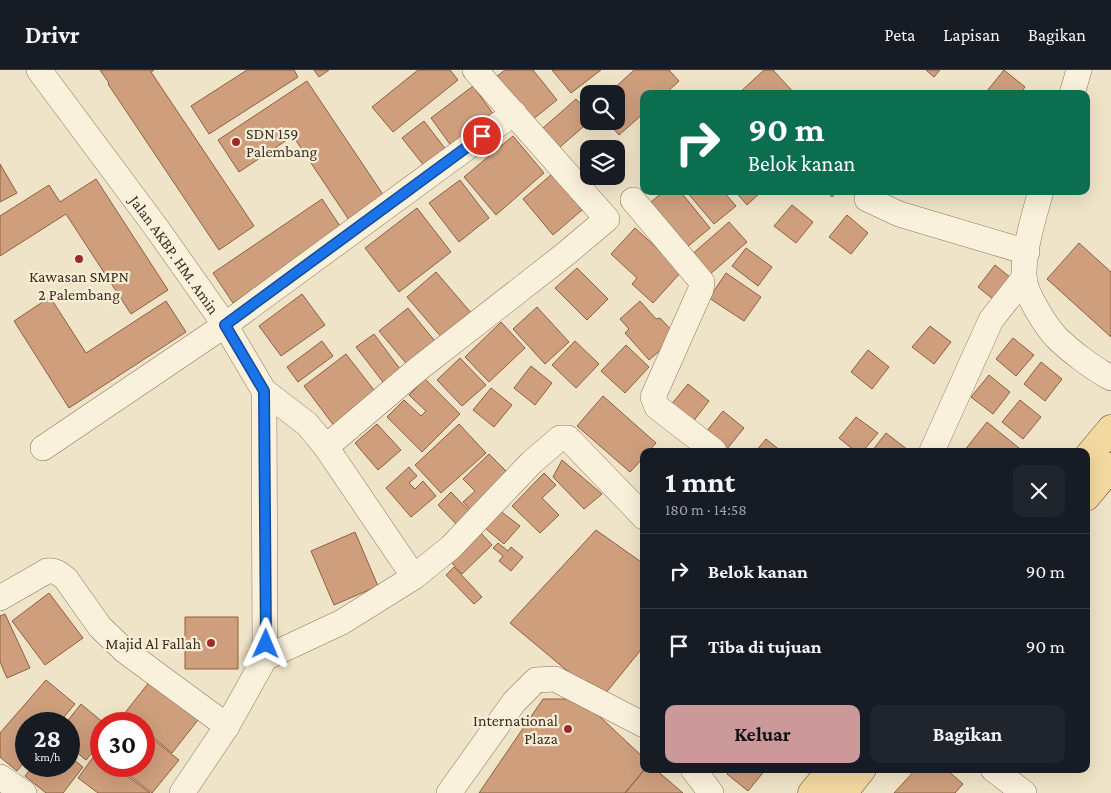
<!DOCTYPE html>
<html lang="id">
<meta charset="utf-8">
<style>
body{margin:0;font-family:"Crimson Pro",serif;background:#20242c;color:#f1f3f6;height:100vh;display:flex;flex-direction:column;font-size:19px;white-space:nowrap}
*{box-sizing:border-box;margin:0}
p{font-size:16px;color:#9ea1a6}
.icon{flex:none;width:28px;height:28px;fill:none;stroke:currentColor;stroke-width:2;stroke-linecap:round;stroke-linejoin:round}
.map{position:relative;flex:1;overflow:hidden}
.side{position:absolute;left:640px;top:378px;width:450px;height:325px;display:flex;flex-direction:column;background:#171b24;border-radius:10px;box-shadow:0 5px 20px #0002}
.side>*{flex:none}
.guide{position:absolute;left:640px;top:20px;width:450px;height:105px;border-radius:10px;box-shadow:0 5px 20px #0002;background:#0b6e4f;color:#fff;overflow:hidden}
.tools{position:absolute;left:580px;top:15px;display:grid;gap:10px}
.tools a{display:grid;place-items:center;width:45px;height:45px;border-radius:10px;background:#171b24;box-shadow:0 5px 20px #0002;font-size:25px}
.speed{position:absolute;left:15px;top:642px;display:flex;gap:10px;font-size:25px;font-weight:700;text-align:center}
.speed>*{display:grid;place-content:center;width:65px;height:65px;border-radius:50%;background:#171b24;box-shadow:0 5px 20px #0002;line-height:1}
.speed small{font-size:12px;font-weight:400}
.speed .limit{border:8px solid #d22;background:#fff;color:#111}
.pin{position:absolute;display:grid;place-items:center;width:42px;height:42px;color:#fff;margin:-21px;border:2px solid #fff;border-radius:50%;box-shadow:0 1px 5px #0007}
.me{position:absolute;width:55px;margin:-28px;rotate:1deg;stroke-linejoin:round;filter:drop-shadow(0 0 4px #0008)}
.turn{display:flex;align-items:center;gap:18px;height:105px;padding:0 25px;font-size:22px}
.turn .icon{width:65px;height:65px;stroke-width:2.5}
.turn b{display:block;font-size:35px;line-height:42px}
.round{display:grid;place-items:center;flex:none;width:52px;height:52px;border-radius:10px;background:#20242c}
.head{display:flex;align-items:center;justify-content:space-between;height:85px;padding:0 25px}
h1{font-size:30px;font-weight:700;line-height:38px}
.action{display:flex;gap:10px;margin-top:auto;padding:10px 25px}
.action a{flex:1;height:58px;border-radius:10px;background:#cc999b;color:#111;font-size:20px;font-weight:700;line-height:58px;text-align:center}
.action a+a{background:#20242c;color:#f1f3f6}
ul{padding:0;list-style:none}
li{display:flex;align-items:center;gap:15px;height:75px;padding:0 25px;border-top:1px solid #363941}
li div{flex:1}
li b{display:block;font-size:19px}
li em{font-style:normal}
header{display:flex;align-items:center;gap:30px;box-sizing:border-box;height:70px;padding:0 25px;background:#171b24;border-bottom:1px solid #363941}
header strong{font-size:24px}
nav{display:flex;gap:28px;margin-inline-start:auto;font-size:18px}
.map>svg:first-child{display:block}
.building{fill:#cf9f7d;stroke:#8d5f41}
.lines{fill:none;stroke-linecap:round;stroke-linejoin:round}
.minor-casing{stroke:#8d765c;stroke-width:26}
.major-casing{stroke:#5b4430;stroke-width:29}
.minor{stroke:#faf1dc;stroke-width:25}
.major{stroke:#f3d9a0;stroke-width:28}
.route-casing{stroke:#114b97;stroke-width:12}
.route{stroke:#1a73e8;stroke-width:9}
.poi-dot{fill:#9e2a2b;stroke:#f7eed8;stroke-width:2}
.labels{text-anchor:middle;stroke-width:4.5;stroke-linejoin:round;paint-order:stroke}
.poi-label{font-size:16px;fill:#3d2e20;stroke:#f7eed8;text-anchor:end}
.street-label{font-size:16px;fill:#3d2e20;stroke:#f7eed8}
</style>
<header>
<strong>Drivr</strong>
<nav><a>Peta</a><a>Lapisan</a><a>Bagikan</a></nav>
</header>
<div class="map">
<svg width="1111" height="723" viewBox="0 0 1111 723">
<rect width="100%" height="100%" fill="#f0e4c8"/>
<path class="building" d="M100 0H154L151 2 254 156 219 180 108 14 109 13Z
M247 0H294L298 7 209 64 191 36Z
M314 0H329L319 7Z
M418 0H450L458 10 393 62 372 37Z
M505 0H533L557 30 532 50 496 7Z
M552 0H601L571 23Z
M634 0H669L679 11 665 24H644V43L619 65 607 51H616V24H608Z
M764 0H773L795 24H738Z
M926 0H940L934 7Z
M1004 0 1025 17 1020 24H990L987 21Z
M307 11 386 129 351 153 293 66 239 102 218 70Z
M473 16 497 49 455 81 431 48Z
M576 29 589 43 590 51 552 84 535 65Z
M424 51 450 85 429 102 402 68Z
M513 66 544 103 496 145 464 107Z
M0 94 17 123 0 132Z
M552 104 582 140 553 165 523 129Z
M96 109 168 220 131 244 66 144 0 186V146L49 115 60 132Z
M460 110 489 148 459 172 429 133Z
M664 121H680L710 158 687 177 651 132Z
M686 121H723L736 136 714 154Z
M735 121H762L747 135Z
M826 121H838L832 127Z
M322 129 342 159 233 233 213 203Z
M792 135 813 152 796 173 774 156Z
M417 138 451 182 399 222 365 178Z
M847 145 868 163 851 184 829 167Z
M729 152 747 172 708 206 690 186Z
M635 158 682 201 653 233 632 214 637 208 611 184Z
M1079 173 1111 202V267L1047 209Z
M746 178 772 197 758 216 732 196Z
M995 195 1016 212 999 234 978 217Z
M577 198 608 229 587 250 555 218Z
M436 202 472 244 443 269 407 227Z
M726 203 761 227 744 251 709 228Z
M302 224 325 255 281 286 259 256Z
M50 227 86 283 166 231 186 262 69 338 14 251Z
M640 231 656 249 660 248 677 266 649 290 625 263 629 259 620 249Z
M537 237 569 272 545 294 513 259Z
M408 238 438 275 410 298 379 261Z
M501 252 525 278 489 312 465 287Z
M930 256 951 272 934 294 912 277Z
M374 264 403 303 386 316 356 277Z
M1013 268 1034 285 1016 306 996 289Z
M322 271 333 286 298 312 287 297Z
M575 271 599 294 576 318 552 295Z
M626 275 649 297 625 323 601 301Z
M868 280 889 297 872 319 851 302Z
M346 284 377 324 335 357 304 316Z
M460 288 486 315 462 336 437 310Z
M1041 292 1062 309 1045 331 1024 314Z
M531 296 552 313 535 335 514 318Z
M989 305 1010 322 993 344 971 327Z
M425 309 460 344 422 382 387 347 404 330 421 346 426 341 409 325Z
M688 314 709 331 692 353 670 336Z
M491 318 512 335 494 357 473 340Z
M603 326 656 373 649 381H644V387L630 402 577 356Z
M1020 330 1041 347 1023 369 1002 352Z
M723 341 744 358 727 379 706 362Z
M856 347 878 363 863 381H855L839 368Z
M987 352 1019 378 1017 381H964Z
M377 354 401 380 378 400 355 373Z
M459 354 486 383 441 423 415 395Z
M886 363 908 380 907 381H872Z
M766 369 781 381H756Z
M489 384 512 407 474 444 463 432 475 421 463 409Z
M562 390 602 424 584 439 553 407Z
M409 397 417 406 409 413 415 419 423 411 436 426 411 447 386 418Z
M544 403 556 415 542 428 559 445 540 463 512 436Z
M451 422 473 445 460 458 438 435Z
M499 440 520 456 504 474 485 458Z
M596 460 644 494V576L601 629 510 553Z
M355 462 378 516 334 535 311 481Z
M481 463 492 475 462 504 451 492Z
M498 473 508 481 511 477 523 487 511 501 499 491 503 486 493 478Z
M454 497 482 527 474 534 446 505Z
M49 523 83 568 45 595 12 551Z
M5 544 30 598 7 608 0 592V546Z
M185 547H238V599H185Z
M154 606 202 645 172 683 144 660V654H136L124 644Z
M46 610 75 634 58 654H26V690L17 701 0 687V663Z
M543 629H581L644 688V699H645L625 723H479Z
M81 634 105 654H101V672L86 690 69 676V654H65Z
M124 646 133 654H118Z
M144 662 179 690 152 723 117 696H144Z
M96 683 101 687V696H114L150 723H98L78 708Z
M69 686 83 697 63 723H46L25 706 33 696H69Z
M645 699H655L683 723H625Z
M731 699H766L748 721 727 704Z
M916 699H946L963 714 955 723H894Z"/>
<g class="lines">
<g class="minor-casing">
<g id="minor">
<path id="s1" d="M39 0 158 160 225 255 264 321 265 588 227 656 182 723"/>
<path d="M1072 24 1079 0"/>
<path d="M1041 121C1034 146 1023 181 1024 207 1025 223 1045 255 1056 267 1070 281 1094 299 1111 308"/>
<path d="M867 129 899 144 1027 182"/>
<path d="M633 130 702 212 701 219 653 327 657 337 714 381"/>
<path d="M264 321 307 354 326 377 418 299 563 186 607 149 475 0"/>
<path d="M326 377 414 507"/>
<path d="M43 378 225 255 514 43"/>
<path d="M932 381 991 250 1024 208"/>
<path d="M0 528 47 501C56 500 60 504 66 509L100 557 125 581 227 656"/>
<path d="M265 588 342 552 414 507 451 477 532 392 560 368H568L644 447"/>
<path d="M693 699 711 723"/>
<path d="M993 699 1024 723"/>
<path d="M0 707 24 723"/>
<path d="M449 723 514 632 536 610 555 609 644 655"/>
</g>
</g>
<g class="major-casing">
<path id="major" d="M1086 389 1111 359
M1086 427 1111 397
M812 723 832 699
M843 723 862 699"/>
</g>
<use href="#minor" class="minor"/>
<use href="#major" class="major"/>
</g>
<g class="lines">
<g class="route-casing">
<path id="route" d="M266 574 264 321 225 255 482 66"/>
</g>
<use href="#route" class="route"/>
</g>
<g class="poi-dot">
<circle cx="236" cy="72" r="5"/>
<circle cx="79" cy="189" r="5"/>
<circle cx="211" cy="573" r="5"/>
<circle cx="568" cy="659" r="5"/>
</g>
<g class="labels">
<g class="poi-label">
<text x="246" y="69" text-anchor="start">SDN 159<tspan x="246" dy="18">Palembang</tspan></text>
<text x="79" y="212" text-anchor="middle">Kawasan SMPN<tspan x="79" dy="18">2 Palembang</tspan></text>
<text x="201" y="579">Majid Al Fallah</text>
<text x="558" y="656">International<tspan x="558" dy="18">Plaza</tspan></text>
</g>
<g class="street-label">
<text dy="6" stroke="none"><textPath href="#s1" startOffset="229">Jalan AKBP. HM. Amin</textPath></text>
</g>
</g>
</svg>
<div class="tools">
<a><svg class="icon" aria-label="search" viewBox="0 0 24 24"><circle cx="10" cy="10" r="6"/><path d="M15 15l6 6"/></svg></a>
<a><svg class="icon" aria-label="layers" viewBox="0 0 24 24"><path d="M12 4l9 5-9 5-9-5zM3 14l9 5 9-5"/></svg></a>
</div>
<div class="speed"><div>28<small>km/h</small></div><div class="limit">30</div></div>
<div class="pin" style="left:482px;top:66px;background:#d93025"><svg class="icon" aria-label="arrive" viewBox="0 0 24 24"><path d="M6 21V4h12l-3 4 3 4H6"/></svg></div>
<svg class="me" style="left:266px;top:574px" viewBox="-20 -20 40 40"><path d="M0-17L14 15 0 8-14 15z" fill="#1a73e8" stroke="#fff" stroke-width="4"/></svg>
<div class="guide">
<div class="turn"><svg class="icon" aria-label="right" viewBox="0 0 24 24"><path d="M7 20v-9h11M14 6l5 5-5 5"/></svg><div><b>90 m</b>Belok kanan</div></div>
</div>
<section class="side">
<div class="head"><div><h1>1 mnt</h1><p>180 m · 14:58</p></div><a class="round"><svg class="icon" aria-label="close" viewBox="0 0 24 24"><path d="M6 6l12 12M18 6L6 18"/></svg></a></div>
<ul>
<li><svg class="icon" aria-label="right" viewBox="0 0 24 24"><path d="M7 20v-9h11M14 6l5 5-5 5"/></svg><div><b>Belok kanan</b></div><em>90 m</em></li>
<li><svg class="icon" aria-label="arrive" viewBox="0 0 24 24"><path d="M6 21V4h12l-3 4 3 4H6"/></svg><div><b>Tiba di tujuan</b></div><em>90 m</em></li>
</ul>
<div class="action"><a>Keluar</a><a>Bagikan</a></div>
</section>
</div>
